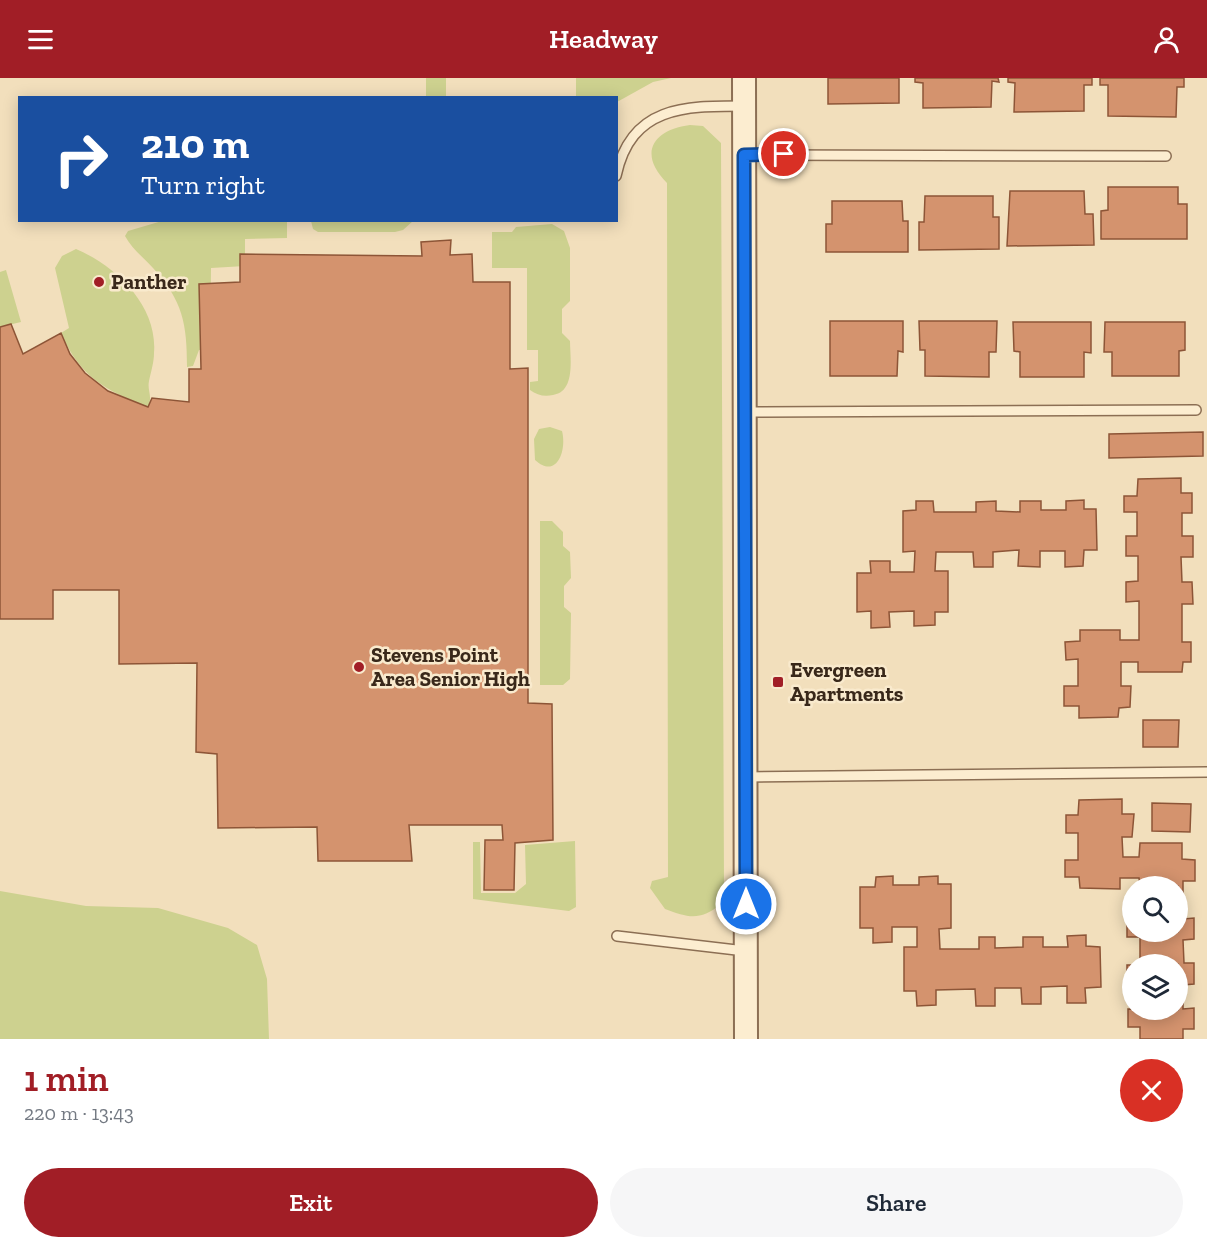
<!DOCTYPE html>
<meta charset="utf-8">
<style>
body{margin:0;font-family:"Zilla Slab",serif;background:#f6f6f7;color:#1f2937;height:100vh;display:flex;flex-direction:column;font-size:22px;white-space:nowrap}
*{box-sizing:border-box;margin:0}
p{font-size:20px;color:#747a83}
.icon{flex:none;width:33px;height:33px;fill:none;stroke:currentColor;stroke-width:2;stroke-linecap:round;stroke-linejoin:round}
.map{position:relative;height:961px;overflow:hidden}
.drawer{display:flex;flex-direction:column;background:#fff;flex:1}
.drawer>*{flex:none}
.guide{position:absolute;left:18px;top:18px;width:600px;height:126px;border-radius:0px;box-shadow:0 3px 15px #0003;background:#1a4fa0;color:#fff;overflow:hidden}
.controls{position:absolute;left:1122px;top:798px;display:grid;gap:12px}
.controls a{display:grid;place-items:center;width:66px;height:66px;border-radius:50%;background:#fff;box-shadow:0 3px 15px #0003;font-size:30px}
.pin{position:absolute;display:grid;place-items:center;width:51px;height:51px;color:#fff;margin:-26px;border:3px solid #fff;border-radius:50%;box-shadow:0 2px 6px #0007}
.me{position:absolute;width:66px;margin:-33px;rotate:0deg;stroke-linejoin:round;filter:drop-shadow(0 0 4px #0008)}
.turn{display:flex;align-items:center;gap:21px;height:126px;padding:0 24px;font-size:27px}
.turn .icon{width:78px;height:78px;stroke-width:2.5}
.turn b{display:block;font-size:42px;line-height:51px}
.round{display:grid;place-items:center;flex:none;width:63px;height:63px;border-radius:32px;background:#f6f6f7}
.summary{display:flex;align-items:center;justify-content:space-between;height:102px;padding:0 24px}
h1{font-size:36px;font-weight:600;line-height:45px;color:#a11e26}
.primary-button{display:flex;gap:12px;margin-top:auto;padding:12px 24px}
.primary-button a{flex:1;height:69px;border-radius:36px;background:#a11e26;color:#fff;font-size:24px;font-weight:600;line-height:69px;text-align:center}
.primary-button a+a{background:#f6f6f7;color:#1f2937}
header{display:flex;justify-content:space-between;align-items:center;height:78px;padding:0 24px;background:#a11e26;color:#fff;font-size:27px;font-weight:600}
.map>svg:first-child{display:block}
.green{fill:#cdd18f}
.building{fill:#d4936e;stroke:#8d5537;stroke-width:1.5}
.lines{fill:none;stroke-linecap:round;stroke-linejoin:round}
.service-casing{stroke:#8c6f54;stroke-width:12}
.tertiary-casing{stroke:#8c6f54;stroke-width:26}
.service{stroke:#fcedd0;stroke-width:9}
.tertiary{stroke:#fcedd0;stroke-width:22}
.route-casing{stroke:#114b97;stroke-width:15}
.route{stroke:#1a73e8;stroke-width:10}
.poi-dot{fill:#a11e26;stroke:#f9eacd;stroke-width:2}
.labels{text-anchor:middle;stroke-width:5;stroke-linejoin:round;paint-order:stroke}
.poi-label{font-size:21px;font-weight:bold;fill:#39281a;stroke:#f9eacd;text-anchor:start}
</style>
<header><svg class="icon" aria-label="menu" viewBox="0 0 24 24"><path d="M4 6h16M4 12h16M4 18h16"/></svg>Headway<svg class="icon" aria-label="person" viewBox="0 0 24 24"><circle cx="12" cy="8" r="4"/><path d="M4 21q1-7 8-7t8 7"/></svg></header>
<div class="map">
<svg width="1207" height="961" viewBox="0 0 1207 961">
<rect width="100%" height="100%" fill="#f2dfbc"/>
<path class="green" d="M426 0H446V19H426Z
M576 0H671L653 4 617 24 616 20 576 19Z
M690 47 703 48 721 65 724 807 721 826C700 843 689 840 665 831L650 810 652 803 668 799 667 105C638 76 652 52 690 47Z
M162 143H287V160L245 161V188L211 190 210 271 199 272 193 288 187 289C187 246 183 223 153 190 144 180 132 171 125 158L128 153Z
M311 143V142L413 143 403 152 395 154H318L313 151Z
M552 146 564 153 570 170V223L562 231V255L570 263C570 279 576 314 553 317 544 319 537 317 530 312V304L538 303V272H527V190H492V154H512L516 149Z
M76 171C116 188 158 228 154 275 154 284 151 294 149 303 147 313 153 318 148 329 105 312 80 299 61 255L69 250 55 190 62 178Z
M6 192 21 244 0 249V194Z
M550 349 562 353C567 372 557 402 535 382L534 361 539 351Z
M540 443H552L563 454V468L570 474 571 500 564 508V529L571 535 570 601 563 607H540Z
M575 763 576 829 569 833 473 821V764H480L481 815H515L526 806 525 767Z
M0 813 86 828 158 830 228 850 257 867 267 901 269 961H0Z"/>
<path class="building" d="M828 0H899V25L828 26Z
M915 0H998L999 4 992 3 991 29 923 30V5L915 4Z
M1008 0H1092V7H1084V33L1014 34 1015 5 1008 4Z
M1100 0H1184V9H1177L1176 39 1108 38V7H1100Z
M1108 109H1178V126H1187V161H1101V133L1108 132Z
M1010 113H1084L1085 136H1093L1094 167 1007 168Z
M925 118H993V139H999V171L919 172V144H924Z
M832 123H902L903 143H908V174H826V146H832Z
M451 162 450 177 472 176 473 204H510V291L528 290V625L552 626 553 762 515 765 514 812H484L485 762H503L502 747H409L412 783H318L317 749 218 750 217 676 196 674 197 585 119 586V512H53V541H0V249L11 246 23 276 61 255 70 276 85 295 108 313 148 329 152 320 189 324V291H201L199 206 240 204V176L422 178 421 164Z
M830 243H903V274L898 273 897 298H830Z
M919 243H997L996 274H989V299L925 298V272H920Z
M1013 244H1091V275L1084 274V299H1020V274L1014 273Z
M1105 244H1185V272L1179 273V298H1112V274H1104Z
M1203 354V378L1109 380V356Z
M1181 400V415H1192V435H1182V458H1193V479H1181L1182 504H1192L1193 526H1182V564H1191V584H1183L1182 594H1138V584H1121V608H1131L1130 629 1119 630 1118 639 1079 640V628H1064V608H1078V581L1066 582 1065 564 1080 563V552H1120V562H1139V523L1126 524V504L1138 503V478H1126V458H1137V434H1124V418H1137L1138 401Z
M1084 422V431H1096L1097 472H1084L1083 488 1065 489V473H1040V489L1018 488 1019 472 993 474V489H974L973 474H936L935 493H948V534H935V547L914 548V533L889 534 890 549 871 550V533L857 534V495H871L870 483H890V494H914L915 473 903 474V433L916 432V423H933L934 434H976V424L996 423V433L1020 434V423H1041V432H1066V423Z
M1143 642H1179L1178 669H1143Z
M1122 721V736H1134L1132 759H1122L1123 779H1139L1140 765H1182V781L1195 782V803H1183V841L1194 840V861L1183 862 1184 885H1194V906L1183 907V931L1194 930V951H1183V961H1140V949H1128V931L1178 932V886H1140V859H1127V843L1132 842V854H1178V808H1140L1139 800H1120V811L1080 810 1079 799H1065V782H1078V755H1066V737H1078L1079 722Z
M1152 725 1191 726 1190 754 1152 753Z
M893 798V807H919V799L938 798V806H951V850L939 851 940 871H979V859H995V870L1023 869V859H1043V869H1068L1067 858 1086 857V868L1100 869 1101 909 1085 910 1086 925H1067V908L1041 909V926H1022L1021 910H995V928H976L975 911 936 912V927L917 928 916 913H904V869H917V849H892V864L873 865V850H860V809H875L876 799Z
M1127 887H1132V905H1127Z"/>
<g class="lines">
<g class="service-casing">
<path id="service" d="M744 77 1166 78
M616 98C631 28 684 28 744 28
M745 334 1196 332
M746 699 1207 694
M617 858 745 873"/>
</g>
<g class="tertiary-casing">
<path id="tertiary" d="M744 0 746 961"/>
</g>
<use href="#service" class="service"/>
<use href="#tertiary" class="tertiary"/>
</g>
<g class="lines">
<g class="route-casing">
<path id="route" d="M746 826 744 77 784 76"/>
</g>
<use href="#route" class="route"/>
</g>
<g class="poi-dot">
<circle cx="99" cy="204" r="6"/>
<circle cx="359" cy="589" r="6"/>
<rect x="772" y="598" width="12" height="12" rx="3"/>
</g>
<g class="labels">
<g class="poi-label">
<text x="111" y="211">Panther</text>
<text x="371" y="584">Stevens Point<tspan x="371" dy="24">Area Senior High</tspan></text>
<text x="790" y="599">Evergreen<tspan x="790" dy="24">Apartments</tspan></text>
</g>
</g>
</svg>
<div class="controls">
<a><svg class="icon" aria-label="search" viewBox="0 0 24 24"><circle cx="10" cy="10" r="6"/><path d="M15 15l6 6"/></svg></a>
<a><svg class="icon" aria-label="layers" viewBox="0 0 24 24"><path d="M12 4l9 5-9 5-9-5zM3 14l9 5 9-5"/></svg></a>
</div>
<div class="pin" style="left:784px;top:76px;background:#d93025"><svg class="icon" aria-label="arrive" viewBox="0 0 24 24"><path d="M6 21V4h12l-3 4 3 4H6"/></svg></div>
<svg class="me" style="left:746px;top:826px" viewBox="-20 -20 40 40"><circle r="17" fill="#1a73e8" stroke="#fff" stroke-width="3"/><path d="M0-11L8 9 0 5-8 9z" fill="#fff"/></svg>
<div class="guide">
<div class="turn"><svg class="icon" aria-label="right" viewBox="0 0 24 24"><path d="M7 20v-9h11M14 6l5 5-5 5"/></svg><div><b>210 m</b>Turn right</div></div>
</div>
</div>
<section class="drawer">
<div class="summary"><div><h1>1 min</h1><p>220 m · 13:43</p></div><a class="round" style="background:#d93025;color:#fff"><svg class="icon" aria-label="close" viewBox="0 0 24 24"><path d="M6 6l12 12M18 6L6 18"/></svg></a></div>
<div class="primary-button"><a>Exit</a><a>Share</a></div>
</section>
